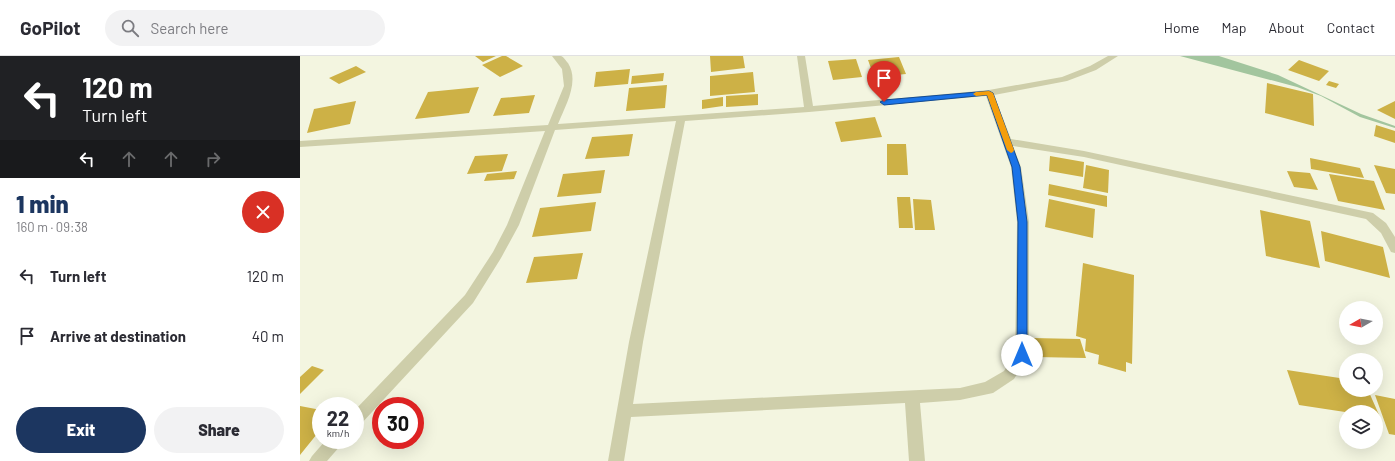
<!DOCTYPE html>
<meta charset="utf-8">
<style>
body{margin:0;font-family:Barlow,sans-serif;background:#f2f2f3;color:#2b2b33;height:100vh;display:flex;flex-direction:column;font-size:15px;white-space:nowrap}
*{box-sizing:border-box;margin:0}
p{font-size:13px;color:#7c7c81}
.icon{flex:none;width:22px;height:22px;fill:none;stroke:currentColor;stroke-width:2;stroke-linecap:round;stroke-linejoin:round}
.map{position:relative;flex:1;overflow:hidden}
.sheet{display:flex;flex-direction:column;background:#fff;width:300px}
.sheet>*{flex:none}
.banner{background:#202124;color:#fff;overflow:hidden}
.needle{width:26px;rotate:261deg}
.controls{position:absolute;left:1039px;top:245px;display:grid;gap:8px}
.controls a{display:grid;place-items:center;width:44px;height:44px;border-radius:50%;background:#fff;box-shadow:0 4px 16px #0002;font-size:20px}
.speed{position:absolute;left:12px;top:341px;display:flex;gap:8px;font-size:20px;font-weight:700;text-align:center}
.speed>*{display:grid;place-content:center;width:52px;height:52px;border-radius:50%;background:#fff;box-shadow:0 4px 16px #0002;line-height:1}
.speed small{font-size:10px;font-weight:400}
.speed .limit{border:6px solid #d22;background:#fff;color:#111}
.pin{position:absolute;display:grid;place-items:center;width:34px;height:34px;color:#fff;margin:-41px -17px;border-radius:50% 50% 50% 0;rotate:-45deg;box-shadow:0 0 4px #0007}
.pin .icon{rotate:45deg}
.me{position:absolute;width:44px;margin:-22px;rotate:0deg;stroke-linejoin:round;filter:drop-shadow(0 0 3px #0008)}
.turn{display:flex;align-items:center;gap:14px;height:84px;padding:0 16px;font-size:18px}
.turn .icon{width:52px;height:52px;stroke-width:2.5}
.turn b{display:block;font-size:28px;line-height:34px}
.lanes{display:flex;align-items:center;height:38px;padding:0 16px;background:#0003;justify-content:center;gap:20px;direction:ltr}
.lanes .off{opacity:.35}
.round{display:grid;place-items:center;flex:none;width:42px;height:42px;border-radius:21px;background:#f2f2f3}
.summary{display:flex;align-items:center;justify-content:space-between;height:68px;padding:0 16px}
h1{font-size:24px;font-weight:800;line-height:30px;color:#1c3660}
.action{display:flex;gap:8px;margin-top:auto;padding:8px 16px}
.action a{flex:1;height:46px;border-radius:24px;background:#1c3660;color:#fff;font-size:16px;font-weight:800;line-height:46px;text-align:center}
.action a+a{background:#f2f2f3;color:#2b2b33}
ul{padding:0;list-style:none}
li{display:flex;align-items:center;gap:12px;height:60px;padding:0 16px}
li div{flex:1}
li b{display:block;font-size:15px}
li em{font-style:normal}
header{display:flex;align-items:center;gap:24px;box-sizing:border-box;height:56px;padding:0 20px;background:#fff;border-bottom:1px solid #e1e1e2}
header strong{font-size:19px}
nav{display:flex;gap:22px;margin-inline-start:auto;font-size:14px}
.search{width:280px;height:36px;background:#f2f2f3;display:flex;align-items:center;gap:10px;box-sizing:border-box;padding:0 14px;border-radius:22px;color:#7c7c81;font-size:15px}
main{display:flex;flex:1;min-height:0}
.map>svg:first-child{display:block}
.green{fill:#a2c59e}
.building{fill:#cdb146}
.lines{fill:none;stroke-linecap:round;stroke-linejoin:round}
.street{fill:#ceceaa;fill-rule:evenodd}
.route{fill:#1a73e8;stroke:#114b97}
.slow{fill:#f59e0b}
</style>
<header>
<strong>GoPilot</strong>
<div class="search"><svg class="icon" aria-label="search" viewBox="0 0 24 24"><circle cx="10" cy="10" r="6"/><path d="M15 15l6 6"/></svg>Search here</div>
<nav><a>Home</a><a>Map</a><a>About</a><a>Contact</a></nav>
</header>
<main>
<section class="sheet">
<div class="banner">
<div class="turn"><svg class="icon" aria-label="left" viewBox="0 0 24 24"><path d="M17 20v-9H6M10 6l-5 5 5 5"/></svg><div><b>120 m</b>Turn left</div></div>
<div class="lanes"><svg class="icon" aria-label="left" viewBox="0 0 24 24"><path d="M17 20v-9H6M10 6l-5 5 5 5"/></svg><svg class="icon off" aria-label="ahead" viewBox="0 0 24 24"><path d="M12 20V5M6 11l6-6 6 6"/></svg><svg class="icon off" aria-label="ahead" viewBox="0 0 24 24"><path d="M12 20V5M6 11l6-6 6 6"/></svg><svg class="icon off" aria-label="right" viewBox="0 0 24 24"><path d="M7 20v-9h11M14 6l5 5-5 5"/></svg></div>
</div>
<div class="summary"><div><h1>1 min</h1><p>160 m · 09:38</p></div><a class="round" style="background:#d93025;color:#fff"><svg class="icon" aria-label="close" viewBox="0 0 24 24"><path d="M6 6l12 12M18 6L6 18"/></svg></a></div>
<ul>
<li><svg class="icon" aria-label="left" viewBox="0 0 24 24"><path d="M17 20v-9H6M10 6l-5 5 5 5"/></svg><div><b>Turn left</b></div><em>120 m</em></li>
<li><svg class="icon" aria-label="arrive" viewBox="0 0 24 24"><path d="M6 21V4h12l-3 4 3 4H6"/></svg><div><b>Arrive at destination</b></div><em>40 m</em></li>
</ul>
<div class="action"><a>Exit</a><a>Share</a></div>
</section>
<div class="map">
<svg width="1095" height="405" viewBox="0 0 1095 405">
<rect width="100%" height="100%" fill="#f3f5e0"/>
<path class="green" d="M880 0H919L978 19 1061 58 1095 70V72L1060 61 1021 40 997 31Z"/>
<path class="building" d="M175 0H196L183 6Z
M202 0H206L223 10 200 21 182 9Z
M410 0H443L445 12 411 16Z
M599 1 606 18 574 21 568 4Z
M556 3 562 21 533 24 528 5Z
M999 4 1029 15 1019 25 988 14Z
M56 10 66 16 39 28 29 22Z
M330 13 328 28 294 31 296 16Z
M453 16 455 36 410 40V20Z
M364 17 363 25 331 28 332 20Z
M1029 25 1039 28 1036 32 1026 29Z
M967 27 1013 38 1014 70 965 57Z
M367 29 365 52 326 55 329 32Z
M179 31 169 57 115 63 128 36Z
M458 38V49L426 51V40Z
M235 39 229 57 193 60 201 42Z
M423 41V50L402 53V44Z
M56 45 50 68 7 77 14 53Z
M1095 45V63L1077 54Z
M575 61 582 81 541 86 535 66Z
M1076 69 1095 75V87L1074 80Z
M333 78 329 100 285 103 292 81Z
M587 88H606L608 119H587Z
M208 98 202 115 167 118 175 100Z
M750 100 784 106 783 121 749 115Z
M1010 102 1060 112 1064 122 1011 113Z
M786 109 809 114 808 137 783 132Z
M1074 109 1095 113V138L1086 137Z
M305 114 301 137 257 141 263 118Z
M217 115 214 123 184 125 187 118Z
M987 115 1010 117 1018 134 994 131Z
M1029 118 1074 125 1085 154 1038 145Z
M749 128 807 140V151L748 139Z
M597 141H610L613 172H599Z
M613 143 631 144 635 174H615Z
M749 143 795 153 793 182 745 171Z
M296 146 291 175 232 181 240 152Z
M960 154 1010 165 1020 212 966 200Z
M1021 175 1083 191 1090 222 1025 205Z
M283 197 277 223 226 227 234 201Z
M783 207 834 219 832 308 826 306V316L798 308 799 299 785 295 786 283 776 280Z
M732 282 780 283 786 302 736 301Z
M12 310 24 314 0 338V321Z
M987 314 1046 323V334H1068L1080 361H1076V356H1045L999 349Z
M1075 339 1095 343V379L1089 378Z
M0 350 21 354V373L0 399Z"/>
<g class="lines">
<path class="street" d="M252 0C254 0 259 0 261 0 264 1 266 5 268 7 280 26 265 50 258 68L504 51 497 0H505L513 50 689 34 762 21 790 10 808 0H818L796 14 767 25 694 39 711 83 784 95 1073 157 1086 167 1095 181V197L1091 196 1081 177 1066 163 784 101 713 90 721 111 729 166V299L714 323 693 337 660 344 620 347 625 405H609L605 347 331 361 324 405H308L329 286 376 65 255 74 219 169 201 202 173 247 60 369 55 371V354L165 239 193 196 207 169 245 75 0 91V85L248 69 264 30 262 13ZM686 40 711 111 717 166 715 298 704 315 685 326 660 332 333 348 343 286 385 65 509 56Z
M26 384H44L41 389 27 405H9L12 400Z"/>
</g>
<path class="route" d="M689 35 693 37 720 111 727 166V299L726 302 722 304 719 302 717 299 718 166 712 111 687 39 584 49 580 46 584 44Z"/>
<path class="slow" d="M689 35 693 37 714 94 713 96 711 97 707 94 687 39 676 40 673 38 676 36Z"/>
</svg>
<div class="controls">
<a><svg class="needle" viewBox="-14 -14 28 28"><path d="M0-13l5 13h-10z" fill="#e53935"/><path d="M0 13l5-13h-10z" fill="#7c7c81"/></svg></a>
<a><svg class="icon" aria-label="search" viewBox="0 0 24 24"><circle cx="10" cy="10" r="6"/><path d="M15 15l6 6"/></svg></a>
<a><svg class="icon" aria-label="layers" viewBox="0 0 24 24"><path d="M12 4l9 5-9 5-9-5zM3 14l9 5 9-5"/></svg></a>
</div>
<div class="speed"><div>22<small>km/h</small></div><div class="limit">30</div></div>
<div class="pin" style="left:584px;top:46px;background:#d93025"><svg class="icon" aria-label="arrive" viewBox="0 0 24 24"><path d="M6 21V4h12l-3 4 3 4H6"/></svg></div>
<svg class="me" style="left:722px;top:299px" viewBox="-20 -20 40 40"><circle r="19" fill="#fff"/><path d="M0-13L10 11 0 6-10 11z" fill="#1a73e8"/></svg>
</div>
</main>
